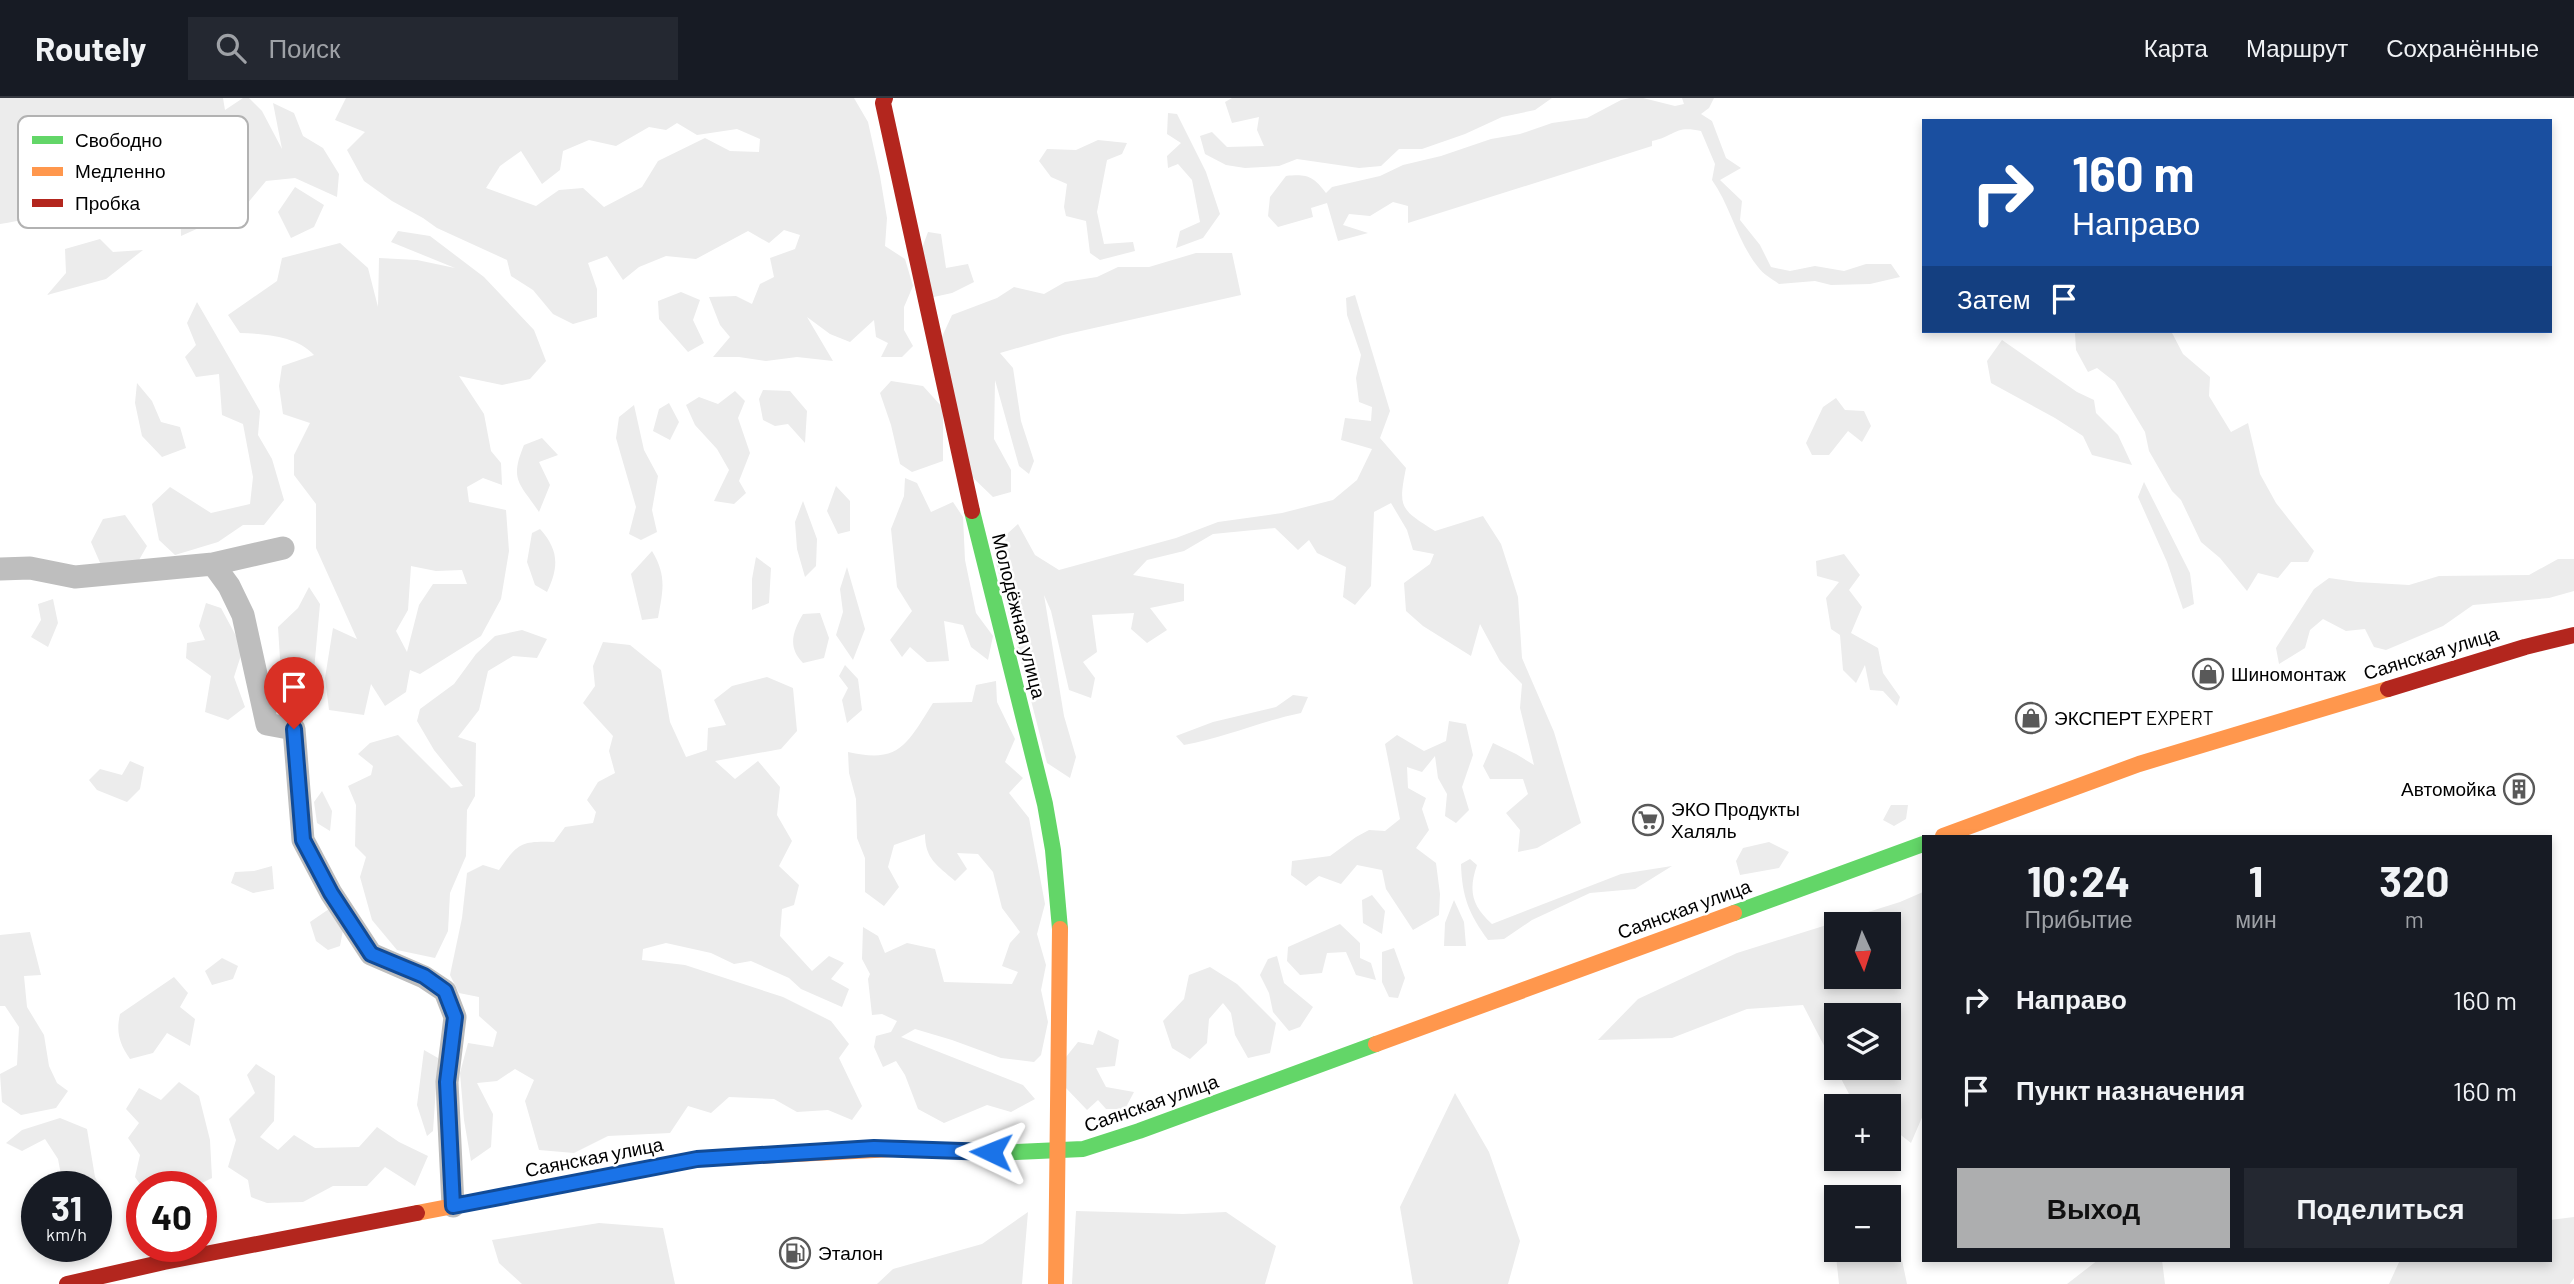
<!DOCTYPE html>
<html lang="ru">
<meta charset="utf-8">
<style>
body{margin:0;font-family:Barlow,sans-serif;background:#242831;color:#f1f3f6;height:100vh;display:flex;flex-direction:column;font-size:26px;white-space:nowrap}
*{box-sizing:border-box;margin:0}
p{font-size:23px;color:#9ea1a6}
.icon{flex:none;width:38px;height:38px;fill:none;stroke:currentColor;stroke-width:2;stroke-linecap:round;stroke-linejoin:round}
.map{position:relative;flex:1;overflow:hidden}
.sheet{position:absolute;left:1922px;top:737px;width:630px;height:427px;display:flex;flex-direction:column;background:#171b24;border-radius:0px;box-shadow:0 4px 10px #0003}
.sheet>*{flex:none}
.guide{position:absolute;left:1922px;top:21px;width:630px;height:214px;border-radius:0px;box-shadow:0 4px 10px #0003;background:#1a4fa0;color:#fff;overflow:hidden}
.needle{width:46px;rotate:177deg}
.tools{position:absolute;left:1824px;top:814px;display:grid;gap:14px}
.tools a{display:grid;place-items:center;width:77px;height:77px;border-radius:0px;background:#171b24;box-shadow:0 4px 10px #0003;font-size:35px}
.speed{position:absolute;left:21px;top:1073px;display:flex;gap:14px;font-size:35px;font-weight:700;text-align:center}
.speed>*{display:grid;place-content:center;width:91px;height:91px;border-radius:50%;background:#171b24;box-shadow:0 4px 10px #0003;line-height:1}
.speed small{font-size:18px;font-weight:400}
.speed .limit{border:10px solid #d22;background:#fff;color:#111}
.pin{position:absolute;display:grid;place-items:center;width:60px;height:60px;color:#fff;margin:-72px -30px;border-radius:50% 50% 50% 0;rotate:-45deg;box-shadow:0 0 7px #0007}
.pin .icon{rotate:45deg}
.me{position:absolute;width:77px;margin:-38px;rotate:272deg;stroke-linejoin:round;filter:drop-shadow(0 0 5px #0008)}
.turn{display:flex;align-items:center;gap:24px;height:147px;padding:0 35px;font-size:32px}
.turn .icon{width:91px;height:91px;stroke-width:2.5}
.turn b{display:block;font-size:49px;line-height:60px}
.then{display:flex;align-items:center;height:66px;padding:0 35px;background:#0003;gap:14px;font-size:26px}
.eta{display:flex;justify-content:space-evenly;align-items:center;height:119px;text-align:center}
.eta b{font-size:42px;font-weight:700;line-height:49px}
.action{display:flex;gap:14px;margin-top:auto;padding:14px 35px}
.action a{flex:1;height:80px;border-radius:0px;background:#adaeaf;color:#111;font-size:28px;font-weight:700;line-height:80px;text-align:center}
.action a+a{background:#242831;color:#f1f3f6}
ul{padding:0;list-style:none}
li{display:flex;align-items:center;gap:21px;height:91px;padding:0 35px}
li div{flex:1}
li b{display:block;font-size:26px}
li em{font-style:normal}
header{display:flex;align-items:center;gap:42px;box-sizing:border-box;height:98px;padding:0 35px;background:#171b24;border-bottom:2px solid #363941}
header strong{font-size:33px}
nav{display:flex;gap:38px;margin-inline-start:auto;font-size:24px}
.search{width:490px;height:63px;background:#242831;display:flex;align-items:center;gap:18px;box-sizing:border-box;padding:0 24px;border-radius:0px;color:#9ea1a6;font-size:26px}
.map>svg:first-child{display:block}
.green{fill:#ececec;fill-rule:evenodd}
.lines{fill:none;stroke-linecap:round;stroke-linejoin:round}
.street{stroke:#bebebe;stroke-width:23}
.fast{stroke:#63d668;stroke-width:16}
.slow{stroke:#ff974d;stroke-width:16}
.jam{stroke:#b3261e;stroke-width:16}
.route-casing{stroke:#114b97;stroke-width:18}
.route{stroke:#1a73e8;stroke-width:12}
.labels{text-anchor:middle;stroke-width:5;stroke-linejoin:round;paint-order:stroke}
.street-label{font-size:19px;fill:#000;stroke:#fff}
.poi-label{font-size:19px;fill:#000;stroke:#fff;text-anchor:start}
.key{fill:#fff;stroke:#b2b2b2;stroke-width:2}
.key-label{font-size:19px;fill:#000}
</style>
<header>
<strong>Routely</strong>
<div class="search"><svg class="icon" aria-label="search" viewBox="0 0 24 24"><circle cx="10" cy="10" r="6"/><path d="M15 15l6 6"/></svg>Поиск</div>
<nav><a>Карта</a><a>Маршрут</a><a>Сохранённые</a></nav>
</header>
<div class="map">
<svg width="2574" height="1186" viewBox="0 0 2574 1186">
<rect width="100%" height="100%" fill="#fff"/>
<path class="green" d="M0 0H223L225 12 243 0H249L262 13 282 51 273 5 294 15 303 38 323 50 339 76 337 99 295 80 266 83 242 112 207 103 201 129 181 138 180 96 171 73 151 67 137 79 107 70C74 97 43 121 0 126Z
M346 0H854L868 24 880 78 887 120 885 148 905 161 913 188 904 209V232L913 248 902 259H881L888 245 876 239 874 222 850 244 830 236 807 219 833 263 797 259 766 263 739 259H713L730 239 720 227 709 199 736 198 752 206 760 186 774 179 770 160 795 151 800 137 784 132 769 145 748 133 696 161 666 158 639 169 623 182 607 158 588 165 597 191V219L573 226 553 216 533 192 511 178 507 162 437 130 423 120 392 103 364 83 347 52 365 34 335 22ZM677 25 697 37 737 31 760 41 759 54 730 53 705 40 658 63 642 89 604 109 583 90 559 92 536 108 486 90 500 68 521 53 542 86 560 72 563 53 589 42 616 48 649 29 666 32Z
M1232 0H1552L1535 12 1502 19 1465 36 1422 51H1399L1381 68 1359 70 1297 61 1279 68 1245 70 1226 67 1205 56 1200 38 1212 34 1227 49 1264 48 1257 32 1259 19 1232 25 1225 4Z
M1630 0H1643L1675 8 1684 6 1682 0H1714L1709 10 1701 16 1712 23 1726 60 1741 70 1720 82 1742 103 1740 122 1760 147 1771 169 1790 173 1815 168 1844 173 1866 166H1891L1900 179 1870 186 1831 187 1815 183 1779 186C1772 181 1763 176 1758 169 1737 143 1731 109 1712 82L1715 66 1701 33C1674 27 1676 38 1652 43V48L1408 125V108L1393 104 1370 118 1349 116 1343 127 1368 135 1338 143 1327 105 1311 110 1313 119 1278 129 1268 118 1270 99 1286 78C1307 76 1313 78 1326 95L1332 89 1380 78 1403 67 1441 58 1491 41 1520 36 1552 25 1587 20 1621 2Z
M1168 15 1177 16 1206 74 1220 116 1203 140 1176 150 1180 133 1200 124 1192 82 1178 66 1168 70 1167 58 1181 45 1167 36Z
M1098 42 1127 45 1122 56 1107 62 1097 114 1104 146 1133 144 1135 153 1100 162 1090 155 1086 123 1066 118 1064 109 1067 86 1051 79 1039 63 1047 51 1076 52Z
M295 89 324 107 314 129 291 140 278 114Z
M398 133 430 138 484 179 534 232 546 263 530 281 502 287 459 278 484 316 491 353 501 365 502 387 483 380 467 389 469 404 506 412 509 453 501 501 481 538 420 576 410 572 406 594 385 608 371 586 364 617 329 612 325 580 333 530 357 541 316 450V406L294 377V357L310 325 283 316 279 288 282 268 314 257C297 238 265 236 240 235L228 217 277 183 282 160 340 145 368 170 378 209 379 160 417 162 455 170 391 144ZM411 468 436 473 462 472 467 486H433L419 507 407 554 396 533 408 512Z
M928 134 941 136 946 170 968 166 974 184 952 195 929 200 919 158Z
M100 141 113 154 143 152 106 181 47 197 66 175 65 151Z
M1196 155H1232L1241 197 1063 237 1000 255 1013 270 1021 323 1034 363 1029 376 1019 368 995 282 994 341 1011 372V394L993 399 968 375 941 241 952 217 997 200 1014 189 1044 196 1065 184 1097 179 1118 169H1149Z
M681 194 700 202 693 222 704 245 688 254 659 221 658 203Z
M1355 197 1390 313 1380 340 1406 370C1398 410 1400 411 1435 433L1483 418 1501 446 1518 499 1522 560 1554 634 1581 725 1537 750 1518 754 1520 732 1506 715 1528 696 1523 681H1490L1483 668 1493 645 1516 656 1534 667 1520 610 1522 586 1500 563 1480 526 1471 558 1423 528 1406 513 1404 485 1430 466 1434 456 1413 452 1407 432 1391 405 1374 414 1371 488 1355 507 1343 499 1346 469 1317 455 1309 442 1298 452 1275 430 1213 436 1184 453 1147 462 1133 477 1184 486V503L1150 510 1167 532 1147 545 1131 531 1134 515 1092 517 1097 554 1083 564 1095 580 1091 600 1069 592 1051 513 1044 497 1064 618 1076 659 1070 680 1047 665 996 465 1008 435 1018 426 1035 457 1059 472 1176 440 1218 424 1282 415 1333 402 1357 382 1372 351 1341 342 1345 320 1371 323 1372 309 1359 304 1356 280 1361 257 1347 217 1346 200Z
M197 204 260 313 258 337 272 361 284 402 264 427H243L218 444 175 457 159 442 152 406 170 389 211 415 250 406 253 379 243 326 222 317 219 276 196 279 185 259 196 247 187 225Z
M2072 233H2171L2183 256 2210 279 2209 298 2231 334 2248 325 2260 376 2276 405 2314 453 2308 464H2291L2278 480 2258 475 2247 493 2220 460 2201 444 2181 402 2172 393 2149 353 2145 334 2115 284 2097 270 2088 274 2076 252 2075 235Z
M2002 242 2077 294 2094 302 2096 315 2118 337 2132 367 2092 357 2083 338 2055 320 1991 285 1987 263Z
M891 283 923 288 943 310V363L912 374 900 366 891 327 880 295Z
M137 285 152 303 161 324 180 329 186 350 162 359 142 338 135 305Z
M763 292 790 293 807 313 805 345 788 326 775 328 763 322 759 301Z
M735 293 745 303 738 320 750 355 739 383 746 395 734 406 714 403 729 372 717 351 695 327 686 307 699 299 718 306Z
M1836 300 1845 312 1864 313 1871 328 1862 344 1848 333 1829 357H1812L1806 345 1823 309Z
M669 305 679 324 670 342 653 333 659 311Z
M634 307 644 352 658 378 652 412 657 434 641 442 629 436 636 409 616 340 619 319Z
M542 340 558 357 539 364 550 387 539 414C520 385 509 383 524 347Z
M905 380 917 385 931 414 953 404 963 419 965 462 976 515 993 538 988 562 971 549 963 527 944 523 949 563 927 564 910 549 902 559 890 542 912 513 897 489 891 431 904 398Z
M2144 384 2190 475 2194 506 2183 511 2167 464 2138 399Z
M836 388 850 403V433L838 436 827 413Z
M803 403 817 441 816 468 805 479 797 451 795 424Z
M125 417 147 448 139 462 101 467 91 444 103 421Z
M540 431C559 452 559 469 547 494L535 487 527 464 532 435Z
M652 453C667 478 663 492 658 520L642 522 631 476Z
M1844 456 1860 477 1849 492 1862 509 1851 535 1878 550 1883 575 1900 599 1897 608 1883 593 1870 592 1865 567 1856 585 1843 572 1840 537 1831 531 1826 500 1839 484 1817 478 1816 463Z
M756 459 771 470 769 505 752 512V481Z
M2558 461H2574V493L2549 500 2473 507 2443 528 2386 552 2374 549 2365 531 2346 533 2323 521 2310 532 2305 550 2279 566 2276 550 2314 491 2329 480 2357 484 2409 487 2439 478 2529 477Z
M847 469 865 531 853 562 836 537 843 514 840 491Z
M309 489 320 506 310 617 289 620 271 613 266 589 294 582 280 561 278 529 298 510Z
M53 501 58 525 48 549 31 539 41 522 38 506Z
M206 505 221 510 243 551 234 579 245 609 228 622 205 614 211 578 186 560 187 545 205 542 199 528Z
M820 515 829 540 824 560 803 565C787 549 793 533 803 516Z
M522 532 547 541 537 560 513 558 488 573 479 612 458 639 476 645 475 698 467 712 466 758 450 795 448 833 435 860 397 852 372 822 360 779 366 759 355 748 356 707 348 688 371 677 373 668 358 656 370 645 398 637 451 690 463 688 434 652 417 623 420 611 454 586 476 556 495 538Z
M603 544 630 547 661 572 670 624 686 659 707 652 708 630 726 627 714 602 732 588 767 579 793 590 797 633 781 651 715 663 735 681 758 663 780 689 777 717 792 743 779 768 799 787 794 807 782 811 780 838 812 873 829 858 844 865 831 881 849 891 842 909 801 891 789 880 751 863 734 866 711 855 666 845 643 851 642 862 685 867 783 899 831 923 849 946 839 960 862 1008 852 1022 828 1012 797 1014 774 1001 729 999 711 1015 688 1008 670 1035 608 1038 574 1055 539 1052 525 1003 534 982 515 971 497 983 477 985 493 1016 491 1049 471 1063 464 1022 460 975 468 945 493 949 497 934 479 918V899L459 895 450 877 462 820 467 775 483 767 499 772C518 745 521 743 554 744L565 729 593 725 596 714 587 702 598 684 615 675 609 653 613 638 583 605 595 588 593 568Z
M845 567 858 581 862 612 847 625 842 602 848 590 839 578Z
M996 583 997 604 1015 641 1005 664 1023 680 1009 695 1029 720 1045 806 1037 836 1046 867 1041 892 1048 924 1041 957 1034 964 1001 960 952 942 915 931 901 939 1023 987 1035 1001 1011 1014 987 1007 944 1025 918 1011 905 977 896 963 883 969 874 949 876 938 891 934 897 923 882 916 872 917 868 881 870 876 862 861 863 829 878 838 885 855 907 845 935 851 944 884 1012 886 1018 874 1002 868 1010 845 1020 834 1002 810 993 774 978 756 957 755 967 771 955 783C937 767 925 761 925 736L894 747 888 769 899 789 884 808 865 794V760L857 740 856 701 849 675 848 654C900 666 907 646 933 605L972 604 976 587Z
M1293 597 1308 599 1301 615C1261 623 1224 640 1184 647L1176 638 1213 624 1276 609Z
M1449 623 1466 626 1473 657 1462 689 1469 712 1456 725 1445 718 1447 696 1438 680 1435 658 1422 674 1407 669 1408 690 1426 700 1422 711 1429 732 1416 750 1436 765 1440 796 1439 817 1413 832 1386 791 1382 772 1357 767 1341 786 1319 778 1306 788 1291 777 1292 763 1330 758 1356 739 1369 732 1385 733 1400 721 1385 646 1397 637 1424 653 1446 643Z
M130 663 144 669 140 691 127 704 97 692 89 682 100 671 122 677Z
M322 693 332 713 330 733 317 725 314 704Z
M1891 707H1908L1906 721 1894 728 1883 722Z
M1769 744 1789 754 1779 770 1740 777 1736 763 1743 750Z
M1470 761 1477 767C1468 793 1472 808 1492 826L1621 776 1672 768 1635 791 1590 795 1532 822 1504 841 1488 842C1469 816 1462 799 1461 766Z
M272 768 274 791 253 795 231 785 235 774 254 773Z
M1923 794V1017L1911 1045 1888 1027V1008H1864L1849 996 1803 907 1747 911 1672 940 1598 942 1638 901 1737 855 1900 804ZM1836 826H1888V878H1836ZM1836 917H1888V970H1836Z
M1372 797 1385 813 1382 836 1363 825 1362 802Z
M1454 802 1464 824 1466 848H1444L1445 825Z
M329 811 344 827 340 848 328 852 316 843 310 824Z
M1340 826 1360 845V860L1371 865 1376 882 1356 877 1346 854 1327 855 1322 875 1300 877 1287 863 1288 849Z
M30 834 41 877 24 878 27 909 44 937 49 968 57 985 68 993 56 1010 21 1017 2 1004 0 976 17 967 19 929 5 908H0V837Z
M1394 850 1405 880 1398 900 1389 899 1382 884V854Z
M1277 858 1284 885 1313 909 1300 929 1289 933 1273 914 1269 895 1260 877 1268 861Z
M222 860 238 868 233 881 212 887 205 873Z
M1210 869 1237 886 1276 925 1270 955 1248 960 1235 937 1231 915 1223 905 1209 921 1207 945 1190 961 1172 950 1163 923 1184 901 1189 877Z
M174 879 188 895 180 909 195 921 190 948 167 935 153 955 130 961C119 945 116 934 120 916Z
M1098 932 1119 942 1115 968 1096 970 1106 989 1134 994 1125 1011H1106L1098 1002 1087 1012 1065 989 1066 959 1078 944 1093 947Z
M424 952 438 960 433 1033 427 1038 417 1007Z
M256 966 275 978 274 1023 260 1039 278 1052 294 1037 315 1050 359 1049 377 1029 399 1044 428 1058 415 1088 385 1069 367 1088H333L303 1104 267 1105 251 1099 248 1082 228 1069 236 1042 229 1021 255 995 247 977Z
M179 984 199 998 210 1042 212 1080 196 1088 142 1089 135 1079 140 1057 128 1040 139 1025 126 1011 139 990 161 1002Z
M1455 995 1489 1054 1520 1143 1508 1186H1413L1400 1109Z
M60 1020 87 1031 95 1079 106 1099 96 1122V1088H63L58 1061 45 1041 22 1053 6 1045 22 1032Z
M1891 1109 1907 1186H1839L1832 1121H1836V1152H1888V1110Z
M1076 1113 1183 1116 1226 1114 1276 1148 1265 1186H1072Z
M1028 1114 1022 1186H877L893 1171 982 1146Z
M2574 1119V1180L2570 1186H2389L2400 1162H2550V1122Z
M599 1125 663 1130 675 1186H522L499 1165 492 1142Z
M2098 1162H2162L2165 1186H2067Z"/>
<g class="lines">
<path class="street" d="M213 466 229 488 243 517 267 626 294 631 303 742 331 795 371 856 424 879 445 893 455 919 447 984 453 1108
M0 471 30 470 75 479 213 466 283 450"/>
<path class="fast" d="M972 413 1045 706 1053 752 1060 831
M1734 815 1923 746
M894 1051 1015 1054 1083 1051 1139 1033 1376 946"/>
<path class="slow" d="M1943 738 2139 666 2388 591
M1376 946 1734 815
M417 1115 697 1061 894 1051
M1056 1186 1060 831"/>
<path class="jam" d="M885 0 883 5 972 413
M2388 591 2525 549 2574 537
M67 1186 164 1164 417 1115"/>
</g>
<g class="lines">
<g class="route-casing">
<path id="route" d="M294 631 303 742 331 795 371 856 424 878 445 893 455 919 447 984 453 1108 697 1061 874 1050 991 1054"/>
</g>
<use href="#route" class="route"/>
</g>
<defs>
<g id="shop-ring" transform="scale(1.575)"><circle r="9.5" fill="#fff" stroke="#595959" stroke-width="1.5"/><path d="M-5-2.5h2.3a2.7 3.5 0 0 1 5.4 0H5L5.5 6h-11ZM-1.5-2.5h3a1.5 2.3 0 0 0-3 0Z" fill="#595959"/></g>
<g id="building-ring" transform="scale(1.575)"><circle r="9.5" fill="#fff" stroke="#595959" stroke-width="1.5"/><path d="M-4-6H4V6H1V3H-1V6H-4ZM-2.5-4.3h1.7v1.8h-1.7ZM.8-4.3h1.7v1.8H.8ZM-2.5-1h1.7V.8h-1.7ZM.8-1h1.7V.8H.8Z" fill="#595959"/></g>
<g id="supermarket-ring" transform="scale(1.575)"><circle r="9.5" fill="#fff" stroke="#595959" stroke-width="1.5"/><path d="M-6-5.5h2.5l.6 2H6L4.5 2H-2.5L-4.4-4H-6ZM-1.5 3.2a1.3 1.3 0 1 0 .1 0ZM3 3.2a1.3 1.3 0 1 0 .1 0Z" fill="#595959"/></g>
<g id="fuel-ring" transform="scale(1.575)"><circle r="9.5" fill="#fff" stroke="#595959" stroke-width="1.5"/><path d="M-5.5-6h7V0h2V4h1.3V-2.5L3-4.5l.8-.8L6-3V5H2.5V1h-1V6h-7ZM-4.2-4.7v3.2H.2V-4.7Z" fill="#595959"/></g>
</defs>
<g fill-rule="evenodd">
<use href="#shop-ring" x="2208" y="576"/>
<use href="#shop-ring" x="2031" y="620"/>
<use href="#building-ring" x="2519" y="691"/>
<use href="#supermarket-ring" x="1648" y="722"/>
<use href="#fuel-ring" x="795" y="1155"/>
</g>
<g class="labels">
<g class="street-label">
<text transform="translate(1019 518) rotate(76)" y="7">Молодёжная улица</text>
<text transform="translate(2431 555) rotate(-17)" y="7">Саянская улица</text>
<text transform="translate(1684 811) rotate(-20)" y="7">Саянская улица</text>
<text transform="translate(1151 1005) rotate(-19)" y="7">Саянская улица</text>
<text transform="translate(594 1059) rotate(-11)" y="7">Саянская улица</text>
</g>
<g class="poi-label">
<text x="2231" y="583">Шиномонтаж</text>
<text x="2054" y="627">ЭКСПЕРТ EXPERT</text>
<text x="2496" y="698" text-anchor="end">Автомойка</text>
<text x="1671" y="718">ЭКО Продукты<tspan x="1671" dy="22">Халяль</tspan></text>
<text x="818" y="1162">Эталон</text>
</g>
</g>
<rect x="18" y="18" width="230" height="112" rx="10" class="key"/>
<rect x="32" y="38" width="31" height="8" fill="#63d668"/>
<rect x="32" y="69" width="31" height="9" fill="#ff974d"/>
<rect x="32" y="101" width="31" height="8" fill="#b3261e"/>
<g class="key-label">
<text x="75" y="49">Свободно</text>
<text x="75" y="80">Медленно</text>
<text x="75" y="112">Пробка</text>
</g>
</svg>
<div class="tools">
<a><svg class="needle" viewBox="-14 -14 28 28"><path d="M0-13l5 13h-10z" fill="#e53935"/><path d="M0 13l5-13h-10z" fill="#9ea1a6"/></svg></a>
<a><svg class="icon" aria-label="layers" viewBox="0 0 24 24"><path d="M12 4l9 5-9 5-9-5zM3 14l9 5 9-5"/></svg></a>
<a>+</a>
<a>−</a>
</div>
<div class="speed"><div>31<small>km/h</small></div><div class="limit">40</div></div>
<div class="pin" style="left:294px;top:631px;background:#d93025"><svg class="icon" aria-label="arrive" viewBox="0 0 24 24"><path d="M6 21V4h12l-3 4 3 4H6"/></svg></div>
<svg class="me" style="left:991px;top:1054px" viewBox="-20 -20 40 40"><path d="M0-17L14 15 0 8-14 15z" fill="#1a73e8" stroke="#fff" stroke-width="4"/></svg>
<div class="guide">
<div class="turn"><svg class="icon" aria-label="right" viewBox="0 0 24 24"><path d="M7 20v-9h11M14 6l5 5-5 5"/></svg><div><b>160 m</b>Направо</div></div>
<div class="then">Затем<svg class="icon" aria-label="arrive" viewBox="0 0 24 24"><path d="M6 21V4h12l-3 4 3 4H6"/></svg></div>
</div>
<section class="sheet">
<div class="eta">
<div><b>10:24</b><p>Прибытие</p></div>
<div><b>1</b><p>мин</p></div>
<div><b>320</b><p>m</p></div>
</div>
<ul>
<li><svg class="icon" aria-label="right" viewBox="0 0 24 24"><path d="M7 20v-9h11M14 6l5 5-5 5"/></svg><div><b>Направо</b></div><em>160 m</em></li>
<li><svg class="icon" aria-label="arrive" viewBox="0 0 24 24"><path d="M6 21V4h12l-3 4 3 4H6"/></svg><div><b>Пункт назначения</b></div><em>160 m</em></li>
</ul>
<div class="action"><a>Выход</a><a>Поделиться</a></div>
</section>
</div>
